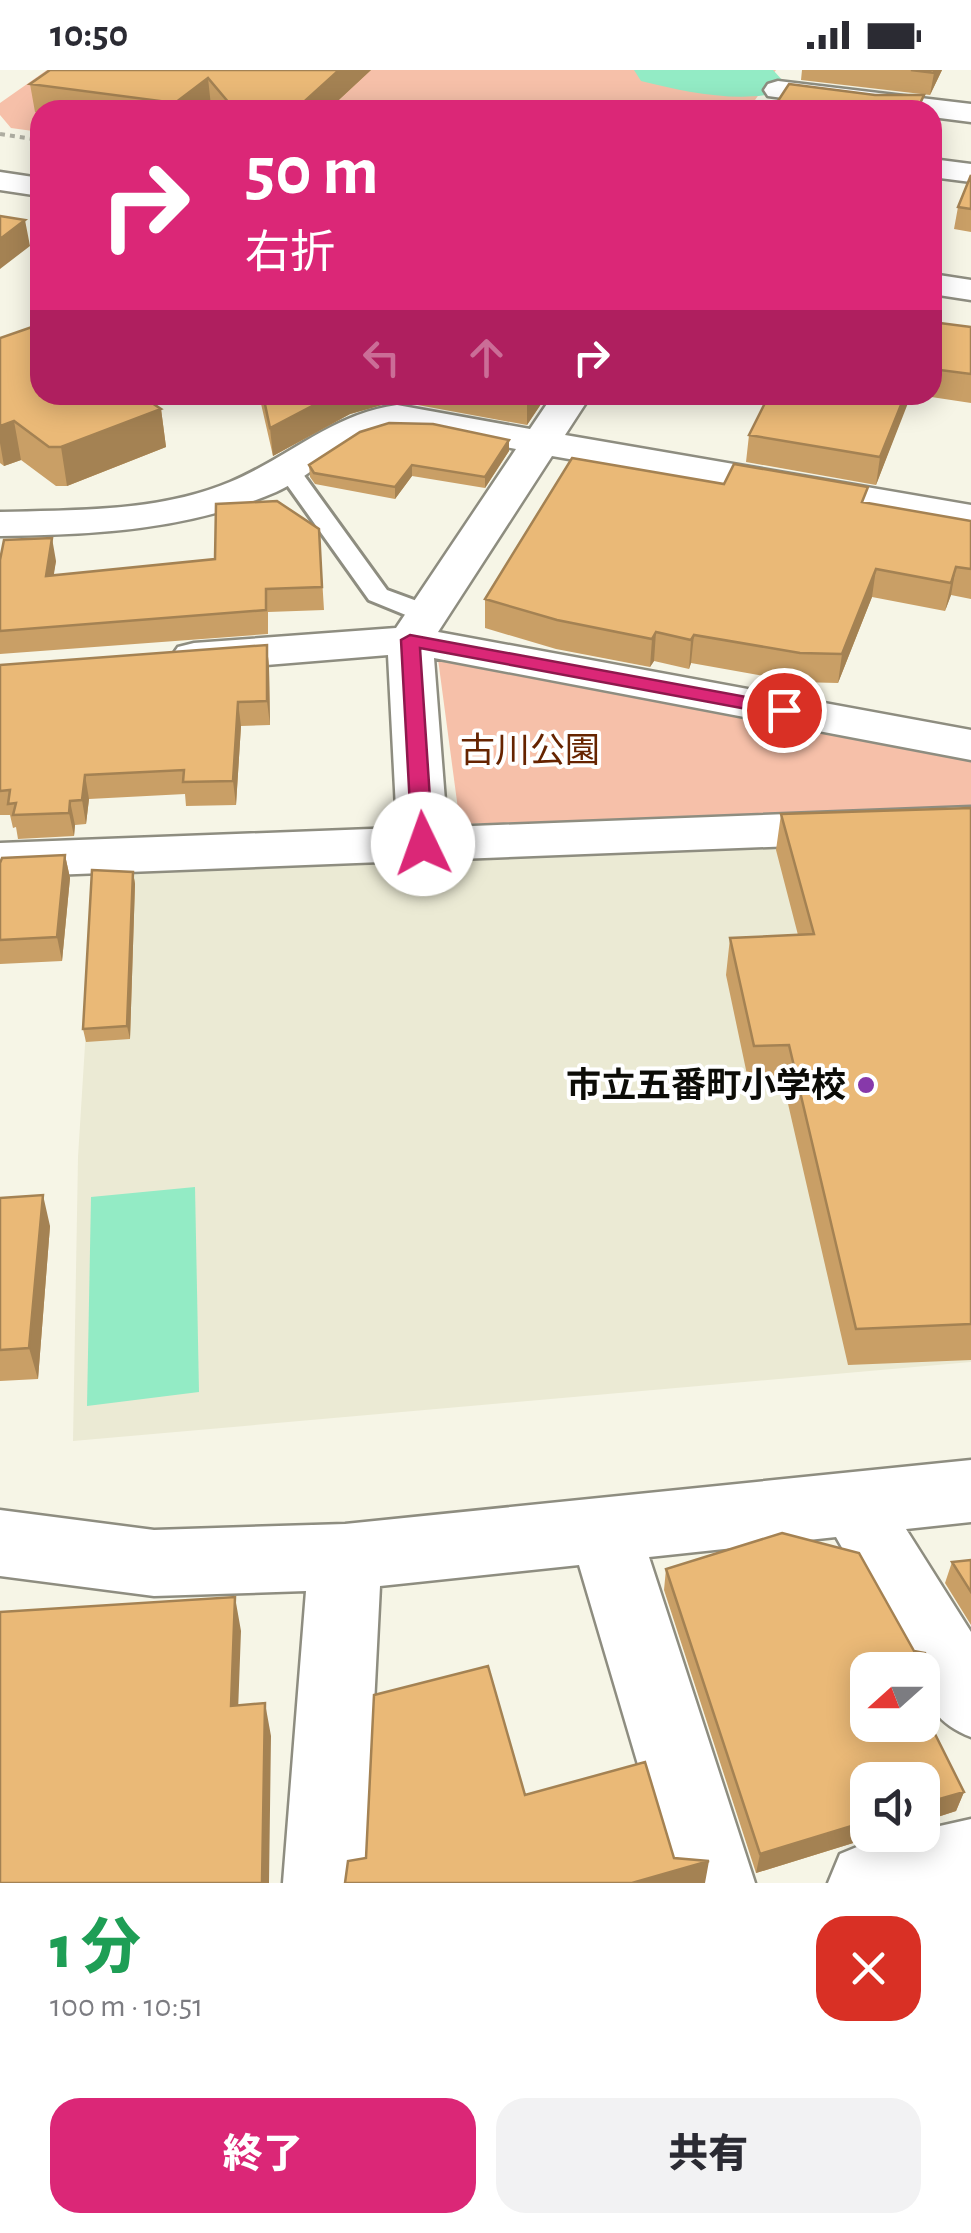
<!DOCTYPE html>
<html lang="ja">
<meta charset="utf-8">
<style>
body{margin:0;font-family:"Alegreya Sans","Noto Sans JP",sans-serif;background:#f2f2f3;color:#2b2b33;height:100vh;display:flex;flex-direction:column;font-size:38px;white-space:nowrap}
*{box-sizing:border-box;margin:0}
p{font-size:32px;color:#7c7c81}
.icon{flex:none;width:55px;height:55px;fill:none;stroke:currentColor;stroke-width:2;stroke-linecap:round;stroke-linejoin:round}
.map{position:relative;height:1813px;overflow:hidden}
.side{display:flex;flex-direction:column;background:#fff;flex:1}
.side>*{flex:none}
.banner{position:absolute;left:30px;top:30px;width:912px;height:305px;border-radius:30px;box-shadow:0 5px 25px #0003;background:#db2777;color:#fff;overflow:hidden}
.needle{width:65px;rotate:249deg}
.controls{position:absolute;left:850px;top:1582px;display:grid;gap:20px}
.controls a{display:grid;place-items:center;width:90px;height:90px;border-radius:20px;background:#fff;box-shadow:0 5px 25px #0003;font-size:50px}
.pin{position:absolute;display:grid;place-items:center;width:85px;height:85px;color:#fff;margin:-42px;border:5px solid #fff;border-radius:50%;box-shadow:0 2px 10px #0007}
.me{position:absolute;width:110px;margin:-55px;rotate:357deg;stroke-linejoin:round;filter:drop-shadow(0 0 8px #0008)}
.turn{display:flex;align-items:center;gap:35px;height:210px;padding:0 50px;font-size:45px}
.turn .icon{width:130px;height:130px;stroke-width:2.5}
.turn b{display:block;font-size:70px;line-height:85px}
.lanes{display:flex;align-items:center;height:95px;padding:0 50px;background:#0003;justify-content:center;gap:50px;direction:ltr}
.lanes .off{opacity:.35}
.round{display:grid;place-items:center;flex:none;width:105px;height:105px;border-radius:30px;background:#f2f2f3}
.headline{display:flex;align-items:center;justify-content:space-between;height:170px;padding:0 50px}
h1{font-size:60px;font-weight:800;line-height:75px;color:#1e9e55}
.cta{display:flex;gap:20px;margin-top:auto;padding:20px 50px}
.cta a{flex:1;height:115px;border-radius:30px;background:#db2777;color:#fff;font-size:40px;font-weight:800;line-height:115px;text-align:center}
.cta a+a{background:#f2f2f3;color:#2b2b33}
.status{display:flex;justify-content:space-between;align-items:center;height:70px;padding:0 50px;background:#fff;direction:ltr}
.status svg{height:28px;fill:currentColor}
.map>svg:first-child{display:block}
.built{fill:#ebead4}
.green{fill:#f6c0a9}
.water{fill:#93ebc5}
.lines{fill:none;stroke-linecap:round;stroke-linejoin:round}
.river{fill:#93ebc5;fill-rule:evenodd}
.service-casing{stroke:#8e8d80;stroke-width:6}
.minor-casing{stroke:#8e8d80;stroke-width:5}
.tertiary-casing{stroke:#8e8d80;stroke-width:5}
.path{stroke:#aeada1;stroke-width:4;stroke-dasharray:5 5;stroke-linecap:butt}
.service{fill:#fff;fill-rule:evenodd}
.minor{fill:#fff;fill-rule:evenodd}
.tertiary{fill:#fff;fill-rule:evenodd}
.wall{fill:#c99f66}
.shaded-wall{fill:#a48253}
.building{fill:#eab977;stroke:#a48253;stroke-width:2.5}
.route{fill:#db2777;stroke:#8e194d;stroke-width:2.5}
.poi-dot{fill:#8739aa;stroke:#fff;stroke-width:4}
.labels{text-anchor:middle;stroke-width:8;stroke-linejoin:round;paint-order:stroke}
.park-label{font-size:35px;fill:#662400;stroke:#fff}
.poi-label{font-size:35px;font-weight:bold;fill:#0c0c07;stroke:#fff;text-anchor:end}
</style>
<div class="status"><b>10:50</b><svg viewBox="0 0 49 12"><path d="M0 12V9h3v3zM5 12V6h3v6zM10 12V3h3v9zM15 12V0h3v12zM26 1h20v11H26zM47 4h2v5h-2z"/></svg></div>
<div class="map">
<svg width="971" height="1813" viewBox="0 0 971 1813">
<rect width="100%" height="100%" fill="#f6f5e6"/>
<path class="built" d="M971 768V1292L73 1371 78 1087 96 800Z"/>
<path class="green" d="M47 0H776L748 40H40V62L11 58 0 45V33Z
M438 589 971 688V740L460 754Z"/>
<path class="water" d="M195 1117 199 1322 87 1336 91 1127Z"/>
<g class="lines">
<path class="river" d="M634 0H773L784 12 776 23C736 33 681 21 641 11Z"/>
<g class="service-casing">
<path id="service" d="M287 391 295 393 387 520 436 538 440 544 436 550H418L369 530 275 398Z"/>
</g>
<g class="minor-casing">
<path id="minor" d="M778 11 971 34V52L932 47V40H873L768 26 764 20 768 14Z
M932 89 971 94V112L932 107Z
M553 325H591L565 365 971 435V459L552 386 438 562 971 660V690L434 588 447 757 971 737V769L0 807V773L397 758 388 585 194 601 178 597 171 587 178 577 194 573 396 558 516 379C482 373 421 354 389 360 347 367 314 405 276 422 188 460 94 465 0 466V442C75 440 159 442 230 412 288 388 332 344 397 335L530 359Z
M971 1390V1452L906 1459 971 1562V1667C940 1655 922 1634 922 1600H911L836 1467 649 1487 755 1813H673L579 1495 380 1516 365 1813H283L306 1521 154 1526 0 1506V1440L154 1460 345 1454Z
M971 1749V1813H828L840 1784 869 1772 922 1765V1760Z"/>
</g>
<g class="tertiary-casing">
<path id="tertiary" d="M0 102 40 108V126L0 120Z
M932 204 971 210V230L932 224Z"/>
</g>
<path class="path" d="M0 64 40 70"/>
<use href="#service" class="service"/>
<use href="#minor" class="minor"/>
<use href="#tertiary" class="tertiary"/>
</g>
<path class="wall" d="M50 0H371L328 40H214L211 36 206 40H40V43L35 42 30 14Z
M802 0H942L930 25 801 10Z
M971 105V162L954 159 958 137Z
M932 252 971 257V333L918 325H932Z
M0 268 161 339 166 377 67 416H56L21 390 4 396 0 393Z
M259 325H547L527 355 396 331 350 344 273 386Z
M746 325H910L876 415 746 392 749 365 767 328Z
M509 370V381L485 418 412 406 395 429 315 414 310 407 309 395Z
M724 414 866 433 971 451V529L951 525 945 541 872 527 838 613 797 612 691 593 689 599 654 591 650 597 556 579 485 558V529Z
M319 459 324 540 268 542V564L0 584V490L56 491 53 506 215 489Z
M267 575 269 598 270 655 241 656 236 735 186 736 185 724 89 729 86 754 75 755 74 766 18 769 16 757 13 758 10 745H0V595Z
M971 738V1290L848 1295 783 1012 749 1014 726 905 730 868 798 865 776 780 781 744Z
M65 785 70 808 62 891 0 894V793Z
M133 802 135 814 130 969 86 972 83 959Z
M0 1128 50 1156 38 1309 0 1311Z
M971 1490V1555L945 1513 952 1492Z
M666 1499 927 1595 922 1608V1600H868L964 1722 956 1741 922 1752V1710L868 1765H879L756 1803 664 1520Z"/>
<path class="shaded-wall" d="M339 0H371L328 40H295Z
M935 0H942L930 25 934 3Z
M208 8 211 36 206 40H175V33Z
M25 150 30 176 0 199V169Z
M333 325H396V331L350 344 273 386 270 358Z
M529 325H547L527 355V327Z
M905 325H910V328L876 415 880 387Z
M161 339 166 377 67 416 61 377Z
M14 351 21 390 4 396 0 373V356Z
M509 370V381L485 418V407Z
M412 395V406L395 429V417Z
M52 468 56 491 50 529 46 506Z
M956 497 951 525 945 541 951 513Z
M876 499 872 527 838 613 842 584Z
M656 562 654 591 650 597 652 569Z
M694 565 691 593 689 599 691 570Z
M267 575 269 598 270 655 267 631Z
M238 632 241 656 236 735 233 711Z
M85 705 89 729 86 754 82 730Z
M70 731 75 755 74 766 69 743Z
M65 785 70 808 62 891 57 867Z
M133 802 135 814 130 969 127 956Z
M43 1125 50 1156 38 1309 29 1278Z
M235 1527 241 1561 237 1669 231 1636Z
M265 1633 271 1666 269 1813H262Z
M964 1722 956 1741 922 1752V1734Z
M868 1751V1765H879L756 1803 760 1784Z
M709 1791 705 1813H632Z"/>
<path class="building" d="M50 0H339L295 40H235L208 8 175 33 30 14Z
M911 0H935L934 3Z
M789 14 875 25H924L917 40H772Z
M971 105V139L958 137Z
M0 146 25 150 0 169Z
M932 252 971 257V304L932 299Z
M35 256 40 260V325H140L161 339 61 377H49L14 351 0 356V268Z
M263 325H333L270 358Z
M769 325H905L880 387 749 365Z
M389 353 433 354 509 370 485 407 412 395 395 417 314 403 309 395 360 362Z
M572 388 724 414 734 394 868 417 862 432 971 451V499L956 497 951 513 876 499 842 584 800 583 694 565 691 570 656 562 652 569 557 550 485 529Z
M277 431 319 459 322 517 266 519V540L0 561V490L4 470 52 468 46 506 215 489 216 434Z
M267 575V631L238 632 233 711 183 712 184 700 85 705 82 730 70 731 69 743 13 745 16 733 8 734 10 720 0 721V595Z
M971 738V1254L856 1259 789 975 754 976 730 868 814 864 781 744Z
M65 785 57 867 0 870V793L2 788Z
M92 800 133 802 127 956 83 959Z
M43 1125 29 1278 0 1280V1128Z
M782 1463 859 1483 914 1581 925 1583 927 1595 902 1598 903 1600H868V1655H922V1638L964 1722 922 1734V1710H868V1751L760 1784 666 1499Z
M971 1490V1522L952 1492Z
M235 1527 231 1636 265 1633 262 1813H0V1542Z
M488 1596 525 1725 645 1692 674 1788 709 1791 632 1813H345L348 1791 366 1788 374 1625Z"/>
<path class="route" d="M410 565 784 634 794 640 784 646 420 578 433 774 423 781 412 774 401 570Z"/>
<circle class="poi-dot" cx="866" cy="1015" r="10"/>
<g class="labels">
<g class="park-label">
<text x="530" y="692">古川公園</text>
</g>
<g class="poi-label">
<text x="846" y="1027">市立五番町小学校</text>
</g>
</g>
</svg>
<div class="controls">
<a><svg class="needle" viewBox="-14 -14 28 28"><path d="M0-13l5 13h-10z" fill="#e53935"/><path d="M0 13l5-13h-10z" fill="#7c7c81"/></svg></a>
<a><svg class="icon" aria-label="sound" viewBox="0 0 24 24"><path d="M4 9h4l5-4v14l-5-4H4zM17 9q2 3 0 6"/></svg></a>
</div>
<div class="pin" style="left:784px;top:640px;background:#d93025"><svg class="icon" aria-label="arrive" viewBox="0 0 24 24"><path d="M6 21V4h12l-3 4 3 4H6"/></svg></div>
<svg class="me" style="left:423px;top:774px" viewBox="-20 -20 40 40"><circle r="19" fill="#fff"/><path d="M0-13L10 11 0 6-10 11z" fill="#db2777"/></svg>
<div class="banner">
<div class="turn"><svg class="icon" aria-label="right" viewBox="0 0 24 24"><path d="M7 20v-9h11M14 6l5 5-5 5"/></svg><div><b>50 m</b>右折</div></div>
<div class="lanes"><svg class="icon off" aria-label="left" viewBox="0 0 24 24"><path d="M17 20v-9H6M10 6l-5 5 5 5"/></svg><svg class="icon off" aria-label="ahead" viewBox="0 0 24 24"><path d="M12 20V5M6 11l6-6 6 6"/></svg><svg class="icon" aria-label="right" viewBox="0 0 24 24"><path d="M7 20v-9h11M14 6l5 5-5 5"/></svg></div>
</div>
</div>
<section class="side">
<div class="headline"><div><h1>1 分</h1><p>100 m · 10:51</p></div><a class="round" style="background:#d93025;color:#fff"><svg class="icon" aria-label="close" viewBox="0 0 24 24"><path d="M6 6l12 12M18 6L6 18"/></svg></a></div>
<div class="cta"><a>終了</a><a>共有</a></div>
</section>
